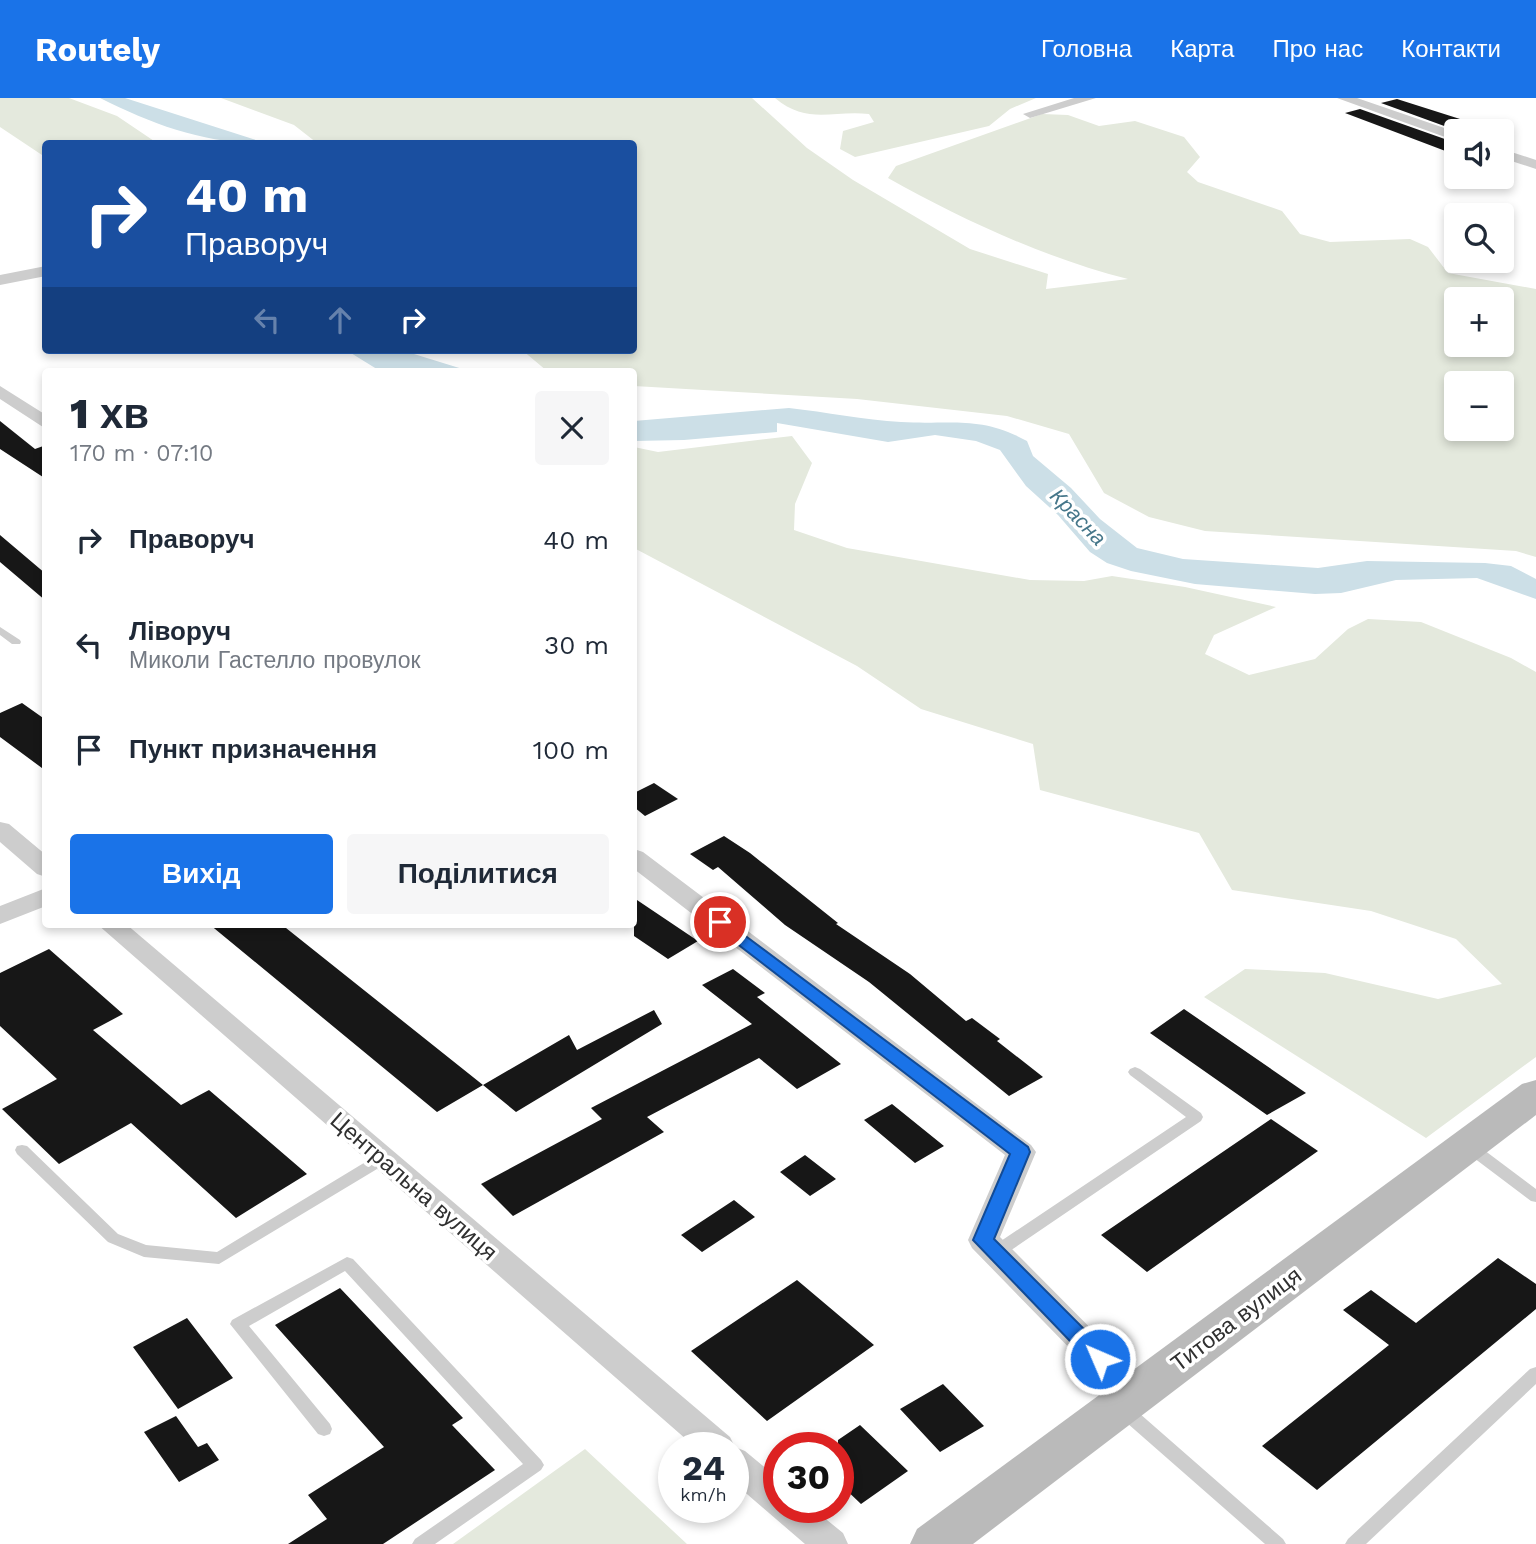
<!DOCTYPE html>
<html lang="uk">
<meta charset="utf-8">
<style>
body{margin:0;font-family:"Work Sans",sans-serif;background:#f6f6f7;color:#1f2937;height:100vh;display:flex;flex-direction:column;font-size:26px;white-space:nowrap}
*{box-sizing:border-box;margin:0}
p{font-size:23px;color:#747a83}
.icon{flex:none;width:38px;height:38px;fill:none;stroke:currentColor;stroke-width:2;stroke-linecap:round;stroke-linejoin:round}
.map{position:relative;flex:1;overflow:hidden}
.side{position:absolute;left:42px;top:270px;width:595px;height:560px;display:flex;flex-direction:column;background:#fff;border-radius:7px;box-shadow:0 4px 10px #0003}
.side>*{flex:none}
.top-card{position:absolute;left:42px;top:42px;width:595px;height:214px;border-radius:7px;box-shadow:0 4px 10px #0003;background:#1a4fa0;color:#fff;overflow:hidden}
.controls{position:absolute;left:1444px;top:21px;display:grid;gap:14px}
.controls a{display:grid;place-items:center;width:70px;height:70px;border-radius:7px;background:#fff;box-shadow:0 4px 10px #0003;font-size:35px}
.speed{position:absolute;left:658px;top:1334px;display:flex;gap:14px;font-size:35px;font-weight:700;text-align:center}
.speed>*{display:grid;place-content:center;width:91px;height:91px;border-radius:50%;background:#fff;box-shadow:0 4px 10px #0003;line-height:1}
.speed small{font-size:18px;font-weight:400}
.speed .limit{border:10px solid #d22;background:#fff;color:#111}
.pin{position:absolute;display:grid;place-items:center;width:60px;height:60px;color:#fff;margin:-30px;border:4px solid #fff;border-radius:50%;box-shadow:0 2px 7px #0007}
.me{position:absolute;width:77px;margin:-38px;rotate:315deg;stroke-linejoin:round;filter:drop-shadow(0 0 5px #0008)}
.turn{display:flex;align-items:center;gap:24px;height:147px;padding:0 28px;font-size:32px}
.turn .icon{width:91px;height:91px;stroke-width:2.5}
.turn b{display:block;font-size:49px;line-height:60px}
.lanes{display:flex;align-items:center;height:66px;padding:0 28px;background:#0003;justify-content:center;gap:35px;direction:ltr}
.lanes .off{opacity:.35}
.round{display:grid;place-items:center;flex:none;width:74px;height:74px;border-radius:7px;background:#f6f6f7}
.summary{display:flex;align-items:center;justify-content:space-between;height:119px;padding:0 28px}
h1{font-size:42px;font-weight:800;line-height:52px}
.cta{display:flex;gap:14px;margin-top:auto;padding:14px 28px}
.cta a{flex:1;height:80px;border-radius:7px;background:#1a73e8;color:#fff;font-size:28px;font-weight:800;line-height:80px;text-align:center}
.cta a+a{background:#f6f6f7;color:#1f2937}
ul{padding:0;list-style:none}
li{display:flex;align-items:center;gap:21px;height:105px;padding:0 28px}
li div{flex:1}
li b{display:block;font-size:26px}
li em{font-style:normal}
header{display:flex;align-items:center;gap:42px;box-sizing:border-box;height:98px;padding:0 35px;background:#1a73e8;color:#fff}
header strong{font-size:33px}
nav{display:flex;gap:38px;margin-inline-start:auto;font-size:24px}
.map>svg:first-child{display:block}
.green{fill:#e4e9dd;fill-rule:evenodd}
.water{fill:#ccdfe7}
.building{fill:#171717}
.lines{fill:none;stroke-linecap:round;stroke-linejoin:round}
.lane{fill:#cdcdcd;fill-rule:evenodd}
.street{fill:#cdcdcd;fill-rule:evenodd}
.secondary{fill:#bababa;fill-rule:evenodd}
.route{fill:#1a73e8;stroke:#114b97;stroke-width:2}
.labels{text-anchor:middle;stroke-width:7;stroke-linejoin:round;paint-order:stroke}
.water-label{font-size:21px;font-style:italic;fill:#46778a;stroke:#fff}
.near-street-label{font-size:23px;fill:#303030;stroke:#fff}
</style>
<header>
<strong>Routely</strong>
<nav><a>Головна</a><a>Карта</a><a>Про нас</a><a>Контакти</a></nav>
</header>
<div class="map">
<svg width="1536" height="1446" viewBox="0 0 1536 1446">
<rect width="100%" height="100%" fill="#fff"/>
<path class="green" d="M0 0H69L117 18 157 45 46 46 45 59 0 29Z
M221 0H752L807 50 853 82 970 151 1048 176 1046 191 1128 181C1045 160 963 122 888 80L896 68 1042 16 1068 17 1099 28 1135 23 1184 39 1200 59 1187 74 1198 84 1282 113 1300 136 1330 144 1410 141 1428 149 1448 175 1536 191V459L1516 453 1205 433 1149 419 1104 395 1069 336 1007 318 857 301 634 288V273H547L522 252H634V46L317 45 294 27ZM1456 201H1502V247H1456ZM1456 285H1502V331H1456Z
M775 0H1036L1010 11 989 28 855 59 840 51 843 33 874 24 869 16C832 12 807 27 775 0Z
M792 338 812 365 795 406 794 432 847 450 1030 482 1084 483 1112 478 1185 489 1276 509 1214 537 1205 556 1249 577 1315 561 1348 531 1368 521 1421 524 1511 560 1536 574V959L1426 1040 1204 899 1245 871 1325 875 1438 901 1502 886 1456 841 1371 813 1232 792 1199 735 1040 692 1033 646 921 611 857 568 634 450V349L658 354Z
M585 1351 687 1446H453Z"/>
<path class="water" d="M100 0H125L265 45C205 46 154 27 100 0Z
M346 252H401L469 273H380Z
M789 310C826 314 864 322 901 324 951 327 980 317 1027 343L1033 358 1071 390 1100 421 1137 450 1183 461 1318 470 1367 463 1485 465 1511 468 1536 481V501L1477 480 1396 482 1341 495 1315 496 1195 486 1131 473 1107 465 1090 454 1058 417 1026 388 1000 352 976 343 935 337 888 344 777 325V334L684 342 634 343V323Z"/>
<path class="building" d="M1397 1 1460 21 1491 33H1458L1381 5Z
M1360 11 1456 45V57L1345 15Z
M0 323 35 351 46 347V381L0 351Z
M0 437 46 476V503L0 464Z
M22 605 46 622V673L0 639V615Z
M654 685 678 701 645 718 634 709V695Z
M724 738 750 755 838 825 836 826 910 876 966 923 972 920 1000 941 997 943 1043 979 1009 998 869 884 785 827 718 769 713 772 690 756Z
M634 800 698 843 668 861 634 838Z
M209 826H281L483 987 437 1014Z
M49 851 123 916 93 932 181 1007 209 992 307 1076 236 1120 131 1025 59 1066 2 1011 57 981 0 928V875Z
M733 871 765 895 757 899 841 966 797 991 759 960 647 1019 664 1034 513 1118 481 1086 602 1021 591 1010 752 926 702 887Z
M1184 911 1306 995 1267 1017 1150 935Z
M654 912 662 926 516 1014 483 987 569 937 577 952Z
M892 1006 944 1048 915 1065 864 1022Z
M1271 1021 1318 1053 1147 1174 1101 1137Z
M805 1057 836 1081 810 1098 780 1074Z
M734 1102 755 1119 702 1154 681 1137Z
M1498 1160 1536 1186V1211L1317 1392 1262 1348 1389 1247 1343 1212 1371 1192 1416 1225Z
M797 1182 874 1247 767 1323 691 1253Z
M340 1190 463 1320 452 1327 495 1372 383 1446H288L327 1421 308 1397 384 1349 275 1227Z
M187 1220 233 1280 178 1311 133 1249Z
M943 1286 984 1328 940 1354 900 1311Z
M176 1318 198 1349 207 1345 219 1362 179 1384 144 1334Z
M860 1327 908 1373 861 1406 838 1384V1342Z"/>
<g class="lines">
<path class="lane" d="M0 529 20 542 21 544 20 546H12L0 537Z
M1135 969 1140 971 1201 1015 1203 1019 1201 1023 1001 1159 995 1161 989 1159 987 1155 989 1151 1186 1019 1130 977 1128 974 1130 971Z
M1471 1045 1476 1046 1536 1091V1104L1531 1103 1466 1054 1464 1050 1466 1046Z
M22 1047 27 1048 118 1136 146 1147 217 1154 377 1057 382 1056 387 1057 389 1061 387 1065 219 1166 144 1159 108 1144 17 1056 15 1052 17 1048Z
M347 1159 353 1161 541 1362 544 1367 541 1372 435 1446H412L415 1441 523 1366 345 1173 249 1228 330 1326 332 1331 330 1336 324 1338 318 1336 230 1226 232 1222Z
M1536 1269V1286L1366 1446H1345L1348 1441 1530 1271Z
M1125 1306 1131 1308 1283 1441 1286 1446H1265L1119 1318 1117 1313 1119 1308Z"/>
<path class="street" d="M1074 0H1096L1030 20 1023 16Z
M1337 0H1357L1456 34V43Z
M1502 51 1536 62V71L1502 60Z
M46 168V178L0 187V177Z
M0 288 46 317V331L0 301Z
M0 724 9 726 46 757V779L37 776 0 744Z
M634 751 643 754 1031 1047 1036 1054 1000 1139 1147 1287 1152 1296 1147 1305 1135 1309 1123 1305 972 1150 968 1142 1005 1057 634 771Z
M46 790V808L0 826V808Z
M97 826H126L730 1339 735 1349 745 1353 779 1381V1409H811L843 1435 848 1446H805L733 1384V1349H695Z"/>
<path class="secondary" d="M1536 982V1017L973 1446H910L917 1431 1522 986Z"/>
</g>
<path class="route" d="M720 819 1028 1049 1030 1054 994 1141 1108 1255 1111 1261 1108 1267H1093L973 1142 1010 1056 714 828 711 824 714 821Z"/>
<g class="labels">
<g class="water-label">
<text transform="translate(1078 419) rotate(46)" y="7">Красна</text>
</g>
<g class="near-street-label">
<text transform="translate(414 1088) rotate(41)" y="8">Центральна вулиця</text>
<text transform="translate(1236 1221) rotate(-37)" y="8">Титова вулиця</text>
</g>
</g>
</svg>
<div class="controls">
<a><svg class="icon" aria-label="sound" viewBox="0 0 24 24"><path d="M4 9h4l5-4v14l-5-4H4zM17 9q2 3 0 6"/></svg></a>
<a><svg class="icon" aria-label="search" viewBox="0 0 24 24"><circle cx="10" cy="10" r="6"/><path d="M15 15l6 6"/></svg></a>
<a>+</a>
<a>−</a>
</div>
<div class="speed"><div>24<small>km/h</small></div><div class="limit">30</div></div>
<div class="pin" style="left:720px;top:824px;background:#d93025"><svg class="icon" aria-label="arrive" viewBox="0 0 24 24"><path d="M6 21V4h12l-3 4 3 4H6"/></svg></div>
<svg class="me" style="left:1100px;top:1261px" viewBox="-20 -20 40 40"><circle r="17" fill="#1a73e8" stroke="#fff" stroke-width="3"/><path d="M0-11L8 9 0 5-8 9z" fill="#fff"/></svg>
<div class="top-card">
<div class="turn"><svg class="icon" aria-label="right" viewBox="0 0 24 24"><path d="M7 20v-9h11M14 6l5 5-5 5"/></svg><div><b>40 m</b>Праворуч</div></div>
<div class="lanes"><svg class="icon off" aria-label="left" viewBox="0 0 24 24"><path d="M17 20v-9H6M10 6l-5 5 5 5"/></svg><svg class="icon off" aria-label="ahead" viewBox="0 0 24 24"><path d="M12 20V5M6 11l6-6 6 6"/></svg><svg class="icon" aria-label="right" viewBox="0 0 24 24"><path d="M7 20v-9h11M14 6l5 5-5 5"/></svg></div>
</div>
<section class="side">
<div class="summary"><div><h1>1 хв</h1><p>170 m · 07:10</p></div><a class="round"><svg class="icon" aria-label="close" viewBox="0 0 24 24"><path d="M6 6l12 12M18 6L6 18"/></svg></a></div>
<ul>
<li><svg class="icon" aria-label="right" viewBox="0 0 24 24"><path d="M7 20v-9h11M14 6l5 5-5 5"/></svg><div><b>Праворуч</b></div><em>40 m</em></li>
<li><svg class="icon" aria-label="left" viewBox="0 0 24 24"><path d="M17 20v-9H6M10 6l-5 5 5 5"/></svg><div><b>Ліворуч</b><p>Миколи Гастелло провулок</p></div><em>30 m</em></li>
<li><svg class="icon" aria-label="arrive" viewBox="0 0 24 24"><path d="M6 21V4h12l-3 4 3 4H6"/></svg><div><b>Пункт призначення</b></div><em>100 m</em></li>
</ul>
<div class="cta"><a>Вихід</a><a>Поділитися</a></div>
</section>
</div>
